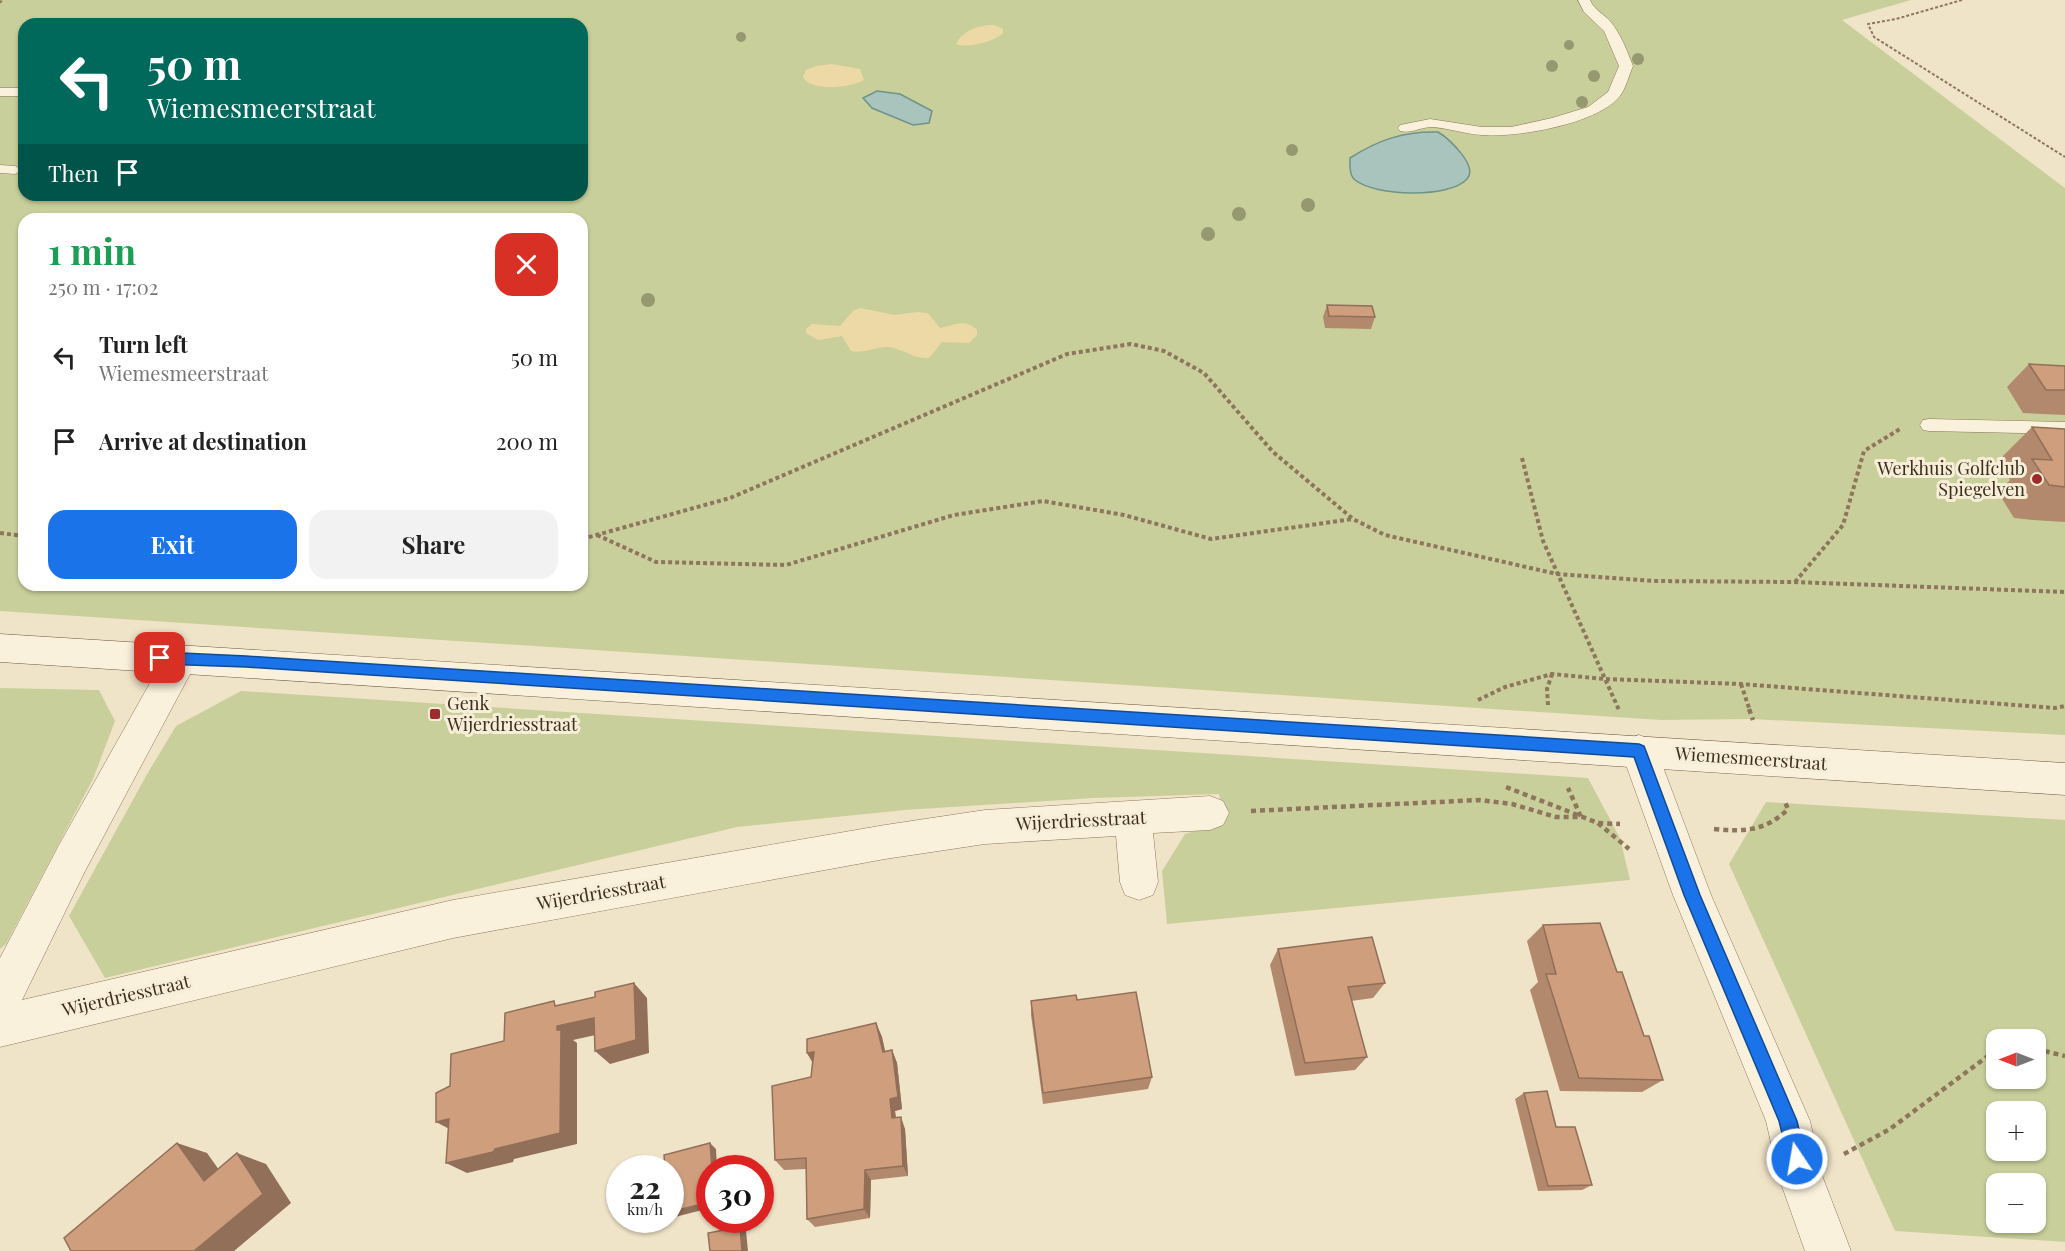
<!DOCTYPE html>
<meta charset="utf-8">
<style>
body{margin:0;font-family:"Playfair Display",serif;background:#f2f2f2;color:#222;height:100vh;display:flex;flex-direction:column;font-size:22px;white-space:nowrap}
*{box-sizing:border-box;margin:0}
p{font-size:20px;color:#767676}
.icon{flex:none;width:33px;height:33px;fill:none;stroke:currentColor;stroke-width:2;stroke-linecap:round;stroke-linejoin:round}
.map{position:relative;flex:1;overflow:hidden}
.drawer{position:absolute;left:18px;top:213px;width:570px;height:378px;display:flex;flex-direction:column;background:#fff;border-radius:18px;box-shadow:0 2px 4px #0004}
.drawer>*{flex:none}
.top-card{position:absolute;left:18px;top:18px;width:570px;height:183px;border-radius:18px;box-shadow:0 2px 4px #0004;background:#00695c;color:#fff;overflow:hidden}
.needle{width:39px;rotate:270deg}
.controls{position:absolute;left:1986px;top:1029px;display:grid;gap:12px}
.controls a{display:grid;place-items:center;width:60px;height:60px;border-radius:12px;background:#fff;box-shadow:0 2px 4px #0004;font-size:30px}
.speed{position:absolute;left:606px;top:1155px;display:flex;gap:12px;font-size:30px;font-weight:700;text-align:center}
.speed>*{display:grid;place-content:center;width:78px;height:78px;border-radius:50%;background:#fff;box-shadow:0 2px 4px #0004;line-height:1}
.speed small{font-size:15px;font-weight:400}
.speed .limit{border:9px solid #d22;background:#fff;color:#111}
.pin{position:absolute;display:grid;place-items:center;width:51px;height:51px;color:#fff;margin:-26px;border-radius:12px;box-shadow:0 3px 9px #0006}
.me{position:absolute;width:66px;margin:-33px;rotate:348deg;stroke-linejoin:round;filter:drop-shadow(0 0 4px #0008)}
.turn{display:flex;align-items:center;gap:21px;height:126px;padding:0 30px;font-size:27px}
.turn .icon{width:78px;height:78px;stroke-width:2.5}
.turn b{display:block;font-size:42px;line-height:51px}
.then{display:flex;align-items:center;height:57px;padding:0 30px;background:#0003;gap:12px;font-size:22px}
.round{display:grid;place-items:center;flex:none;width:63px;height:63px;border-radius:18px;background:#f2f2f2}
.headline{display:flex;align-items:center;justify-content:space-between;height:102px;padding:0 30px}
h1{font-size:36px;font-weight:700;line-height:45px;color:#1e9e55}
.cta{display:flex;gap:12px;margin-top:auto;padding:12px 30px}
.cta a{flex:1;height:69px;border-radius:18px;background:#1a73e8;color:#fff;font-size:24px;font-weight:700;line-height:69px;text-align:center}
.cta a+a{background:#f2f2f2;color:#222}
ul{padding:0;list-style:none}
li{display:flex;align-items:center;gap:18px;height:84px;padding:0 30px}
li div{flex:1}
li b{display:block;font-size:22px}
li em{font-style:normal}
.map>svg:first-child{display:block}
.green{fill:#c9cf9b;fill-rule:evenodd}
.sand{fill:#ecd9a5}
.water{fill:#a9c4bc;stroke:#6f938a;stroke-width:1.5}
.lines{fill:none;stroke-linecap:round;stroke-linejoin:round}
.service-casing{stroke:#8d765c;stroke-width:1}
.minor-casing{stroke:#8d765c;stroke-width:1}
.secondary-casing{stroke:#6f573f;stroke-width:1}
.path-far2{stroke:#8d765c;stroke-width:2;stroke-dasharray:3 2;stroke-linecap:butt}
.path-far1{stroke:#8d765c;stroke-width:4;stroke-dasharray:4 3;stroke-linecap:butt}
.path{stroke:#8d765c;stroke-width:4.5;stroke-dasharray:5 4;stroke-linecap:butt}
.service{fill:#faf1dc;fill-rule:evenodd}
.minor{fill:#faf1dc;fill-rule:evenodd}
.secondary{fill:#faf1dc;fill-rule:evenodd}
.tree{fill:#96986f}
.wall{fill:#b2896c}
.shaded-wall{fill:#916f58}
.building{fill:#cf9f7d;stroke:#916f58;stroke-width:1.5}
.route{fill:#1a73e8;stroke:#114b97;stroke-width:1.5}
.poi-dot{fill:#9e2a2b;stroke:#f7eed8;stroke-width:2}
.labels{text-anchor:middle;stroke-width:6;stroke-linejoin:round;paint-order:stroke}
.poi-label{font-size:18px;fill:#3d2e20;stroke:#f7eed8;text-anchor:end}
.street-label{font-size:18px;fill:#3d2e20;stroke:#f7eed8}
</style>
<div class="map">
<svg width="2065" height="1251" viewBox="0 0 2065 1251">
<rect width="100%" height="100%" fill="#f0e4c8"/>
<path class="green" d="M0 0H1911L1842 20 2065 188V735L1752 719 1661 720 0 611ZM24 24H582V195H24ZM24 219H582V585H24Z
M0 688 99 690 115 721 93 779 6 944 0 949Z
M241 691 1588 778 1620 838 1630 880 1167 924 1162 871 1185 834 1225 822 1219 794 1094 798 905 810 737 827 105 978 69 916 146 776 176 726Z
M1766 802 2065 820V1242L1895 1231 1729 864ZM1996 1040H2036V1078H1996ZM1996 1112H2036V1150H1996ZM1996 1184H2036V1222H1996Z"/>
<path class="sand" d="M994 25 1003 29V33C996 41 966 49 956 44 963 30 980 25 994 25Z
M832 64 860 69 864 80C851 88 810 92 803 77L806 70 816 66Z
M860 308 895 315 917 312 928 313 940 328C955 325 965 318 977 330V335L969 343 942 342 929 358C916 360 903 349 889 347 875 346 865 354 851 351L842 336 818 340 806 333V329L812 324 840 326 853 311Z"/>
<path class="water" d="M877 91 900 94 932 111 929 123 913 125 872 108 863 98Z
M1438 132C1448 138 1479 166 1467 179 1449 199 1375 196 1355 180 1349 175 1350 165 1350 158 1378 140 1404 131 1438 132Z"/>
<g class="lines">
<g class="service-casing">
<path id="service" d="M1578 0H1590C1594 10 1604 14 1610 21 1621 34 1627 51 1633 66 1629 75 1626 88 1620 96 1598 124 1516 138 1482 135 1465 134 1448 128 1432 127 1421 127 1411 134 1400 131L1398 128 1400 125 1430 119 1482 127H1511L1552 118 1588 107 1608 92 1619 66 1604 31 1584 12Z
M0 88H24V96H0Z
M0 165 15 166 22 170 15 174 0 173Z
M1929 419 2065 422V434L1929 431 1923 430 1920 425 1923 420Z"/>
</g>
<g class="minor-casing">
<path id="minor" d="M181 645 193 649 198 659 84 873 22 1000 453 900 885 825 985 810 1210 796 1223 801 1229 813 1223 825 1210 830 1153 833 1158 882 1153 895 1139 900 1125 895 1120 882 1116 836 985 844 885 859 453 938 0 1047V958L58 847 169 649Z
M1639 735 1652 740 1657 751 1711 895 1810 1121 1823 1178 1851 1251H1805L1779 1178 1766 1121 1673 895 1621 751 1626 740Z"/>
</g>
<g class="secondary-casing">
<path id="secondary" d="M0 634 2065 763V795L0 662Z"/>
</g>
<path class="path-far2" d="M1962 0 1896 19 1868 24 1874 37 2065 157
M0 3 2 0"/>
<path class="path-far1" d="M1522 458 1543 541 1619 710
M0 533 24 536
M597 535 656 562 786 565 954 515 1043 501 1124 515 1211 539 1353 519
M582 539 730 498 1067 354 1131 344 1164 351 1204 373 1273 452 1353 519 1385 535 1557 574 1653 581 1794 582 2065 592
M1795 582 1843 525 1864 451 1900 429
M1741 684 1750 711
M1478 700 1505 687 1552 674 1605 679 1741 684 2055 708 2065 706
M1548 705 1547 689 1552 674"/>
<path class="path" d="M1749 709 1753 720
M1506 787 1598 823 1620 824
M1251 811 1479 800 1512 804 1556 817H1581L1568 788
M1598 823 1629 849
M1714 829C1744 832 1766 831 1788 809L1785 802
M2036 1049 2065 1056
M1844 1154 1890 1129 1996 1050"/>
<use href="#service" class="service"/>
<use href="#minor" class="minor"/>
<use href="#secondary" class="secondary"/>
</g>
<g class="tree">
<circle cx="741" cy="37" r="5"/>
<circle cx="1569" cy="45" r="5"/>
<circle cx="1638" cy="59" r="6"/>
<circle cx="1552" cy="66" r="6"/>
<circle cx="1594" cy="76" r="6"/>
<circle cx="1582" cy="102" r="6"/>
<circle cx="1292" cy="150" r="6"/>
<circle cx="1308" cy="205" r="7"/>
<circle cx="1239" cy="214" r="7"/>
<circle cx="1208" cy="234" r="7"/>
<circle cx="648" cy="300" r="7"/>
</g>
<path class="wall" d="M1327 305 1375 317 1371 329 1325 328 1323 317Z
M2029 364 2065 366V415L2023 413 2007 387Z
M2032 427 2065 429V522L2033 520 2014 518 1998 492 2010 480 1998 461Z
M1543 925 1617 972 1663 1080 1642 1092 1560 1091 1530 990 1538 982 1527 941Z
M1278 949 1385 983 1373 998 1351 1001 1367 1057 1355 1070 1295 1076 1270 965Z
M1077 1000 1152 1077 1148 1089 1043 1104 1031 1015V1001Z
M876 1023 882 1037 885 1051 892 1050 897 1063 902 1109 895 1111 896 1118 905 1129 908 1176 871 1180 870 1218 815 1227 807 1219 806 1169 784 1170 775 1160 811 1077 812 1062 807 1053Z
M1524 1093 1556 1127 1592 1185 1582 1190 1538 1191 1515 1099Z"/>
<path class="shaded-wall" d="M634 983 647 998 649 1053 610 1064 595 1051Z
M594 1018 609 1032 573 1040 577 1043V1144L514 1159 513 1162 467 1173 446 1163 557 1030V1026Z
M876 1023 882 1037 888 1065 883 1052Z
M892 1050 897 1063 902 1109 895 1111 897 1129 892 1118 890 1099Z
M814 1052 815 1066 807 1053Z
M901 1117 905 1129 908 1176 903 1166Z
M449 1119 457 1133 436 1122Z
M177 1143 207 1153 234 1191 204 1181Z
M710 1143 716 1149 717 1168H712Z
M237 1153 266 1164 291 1203 234 1251H194Z
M865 1170 871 1180 870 1218 864 1209Z
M710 1202V1208L675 1217 670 1214V1212Z
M740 1227 746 1231 748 1251H742Z"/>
<path class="building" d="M1327 305 1372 306 1375 317 1329 316Z
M2029 364 2065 366V390H2046Z
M2032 427 2065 429V487L2049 485 2032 459 2052 460Z
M1600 923 1617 972H1622L1644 1036H1649L1663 1080 1579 1078 1546 974H1556L1543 925Z
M1372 937 1385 983 1348 987 1367 1057 1305 1063 1278 949Z
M634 983 636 1040 595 1051 594 1018 557 1026V1030H561L560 1133 495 1149 493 1152 446 1163 449 1119 436 1122V1093L450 1086 451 1054 504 1041 505 1013 554 1001 555 1006 595 997V992Z
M1136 992 1152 1077 1043 1093 1031 1001 1076 995 1077 1000Z
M876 1023 883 1052 892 1050 898 1097 890 1099 892 1118 901 1117 903 1166 865 1170 864 1209 807 1219 806 1158 775 1160 772 1086 811 1077 814 1052 807 1053V1039Z
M1547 1091 1556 1127H1575L1592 1185 1548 1186 1524 1093Z
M177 1143 204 1181 237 1153 263 1194 194 1251H71L64 1238Z
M710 1143 712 1168H710V1202L670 1212V1168H665L664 1155Z
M740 1227 742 1251H710L708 1233Z"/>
<path class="route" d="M160 652 246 656 1639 744 1644 746 1646 751 1700 895 1797 1121 1806 1159 1803 1165 1797 1168 1790 1165 1779 1121 1684 895 1634 757 246 667 160 664 155 662 153 658 155 654Z"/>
<g class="poi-dot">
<circle cx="2037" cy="479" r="6"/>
<rect x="429" y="708" width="12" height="12" rx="3"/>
</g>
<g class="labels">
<g class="poi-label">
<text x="2025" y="475">Werkhuis Golfclub<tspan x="2025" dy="21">Spiegelven</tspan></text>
<text x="447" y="710" text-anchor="start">Genk<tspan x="447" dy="21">Wijerdriesstraat</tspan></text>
</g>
<g class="street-label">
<text transform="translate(1751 759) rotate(4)" y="6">Wiemesmeerstraat</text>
<text transform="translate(1081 821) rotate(-3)" y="6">Wijerdriesstraat</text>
<text transform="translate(601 893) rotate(-10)" y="6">Wijerdriesstraat</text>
<text transform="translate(126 996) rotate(-13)" y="6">Wijerdriesstraat</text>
</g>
</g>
</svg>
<div class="controls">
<a><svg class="needle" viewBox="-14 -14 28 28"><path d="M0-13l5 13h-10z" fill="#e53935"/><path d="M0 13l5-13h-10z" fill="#767676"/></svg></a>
<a>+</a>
<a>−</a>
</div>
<div class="speed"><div>22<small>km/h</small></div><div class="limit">30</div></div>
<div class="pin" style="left:160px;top:658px;background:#d93025"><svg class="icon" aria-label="arrive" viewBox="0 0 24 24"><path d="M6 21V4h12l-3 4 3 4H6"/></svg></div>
<svg class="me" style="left:1797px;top:1159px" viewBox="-20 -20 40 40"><circle r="17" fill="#1a73e8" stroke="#fff" stroke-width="3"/><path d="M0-11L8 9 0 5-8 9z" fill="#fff"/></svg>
<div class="top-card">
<div class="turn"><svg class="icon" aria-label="left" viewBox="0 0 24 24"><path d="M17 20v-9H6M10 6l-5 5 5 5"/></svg><div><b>50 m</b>Wiemesmeerstraat</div></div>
<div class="then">Then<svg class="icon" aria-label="arrive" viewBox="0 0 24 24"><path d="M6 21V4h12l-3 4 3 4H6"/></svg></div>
</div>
<section class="drawer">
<div class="headline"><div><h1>1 min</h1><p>250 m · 17:02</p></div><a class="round" style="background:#d93025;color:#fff"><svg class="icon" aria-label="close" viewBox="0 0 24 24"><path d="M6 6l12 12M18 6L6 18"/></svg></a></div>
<ul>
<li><svg class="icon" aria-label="left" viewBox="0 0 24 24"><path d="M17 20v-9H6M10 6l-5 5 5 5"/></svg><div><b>Turn left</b><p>Wiemesmeerstraat</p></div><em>50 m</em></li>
<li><svg class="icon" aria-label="arrive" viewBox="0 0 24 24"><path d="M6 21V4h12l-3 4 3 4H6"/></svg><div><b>Arrive at destination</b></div><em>200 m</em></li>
</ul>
<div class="cta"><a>Exit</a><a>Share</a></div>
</section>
</div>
